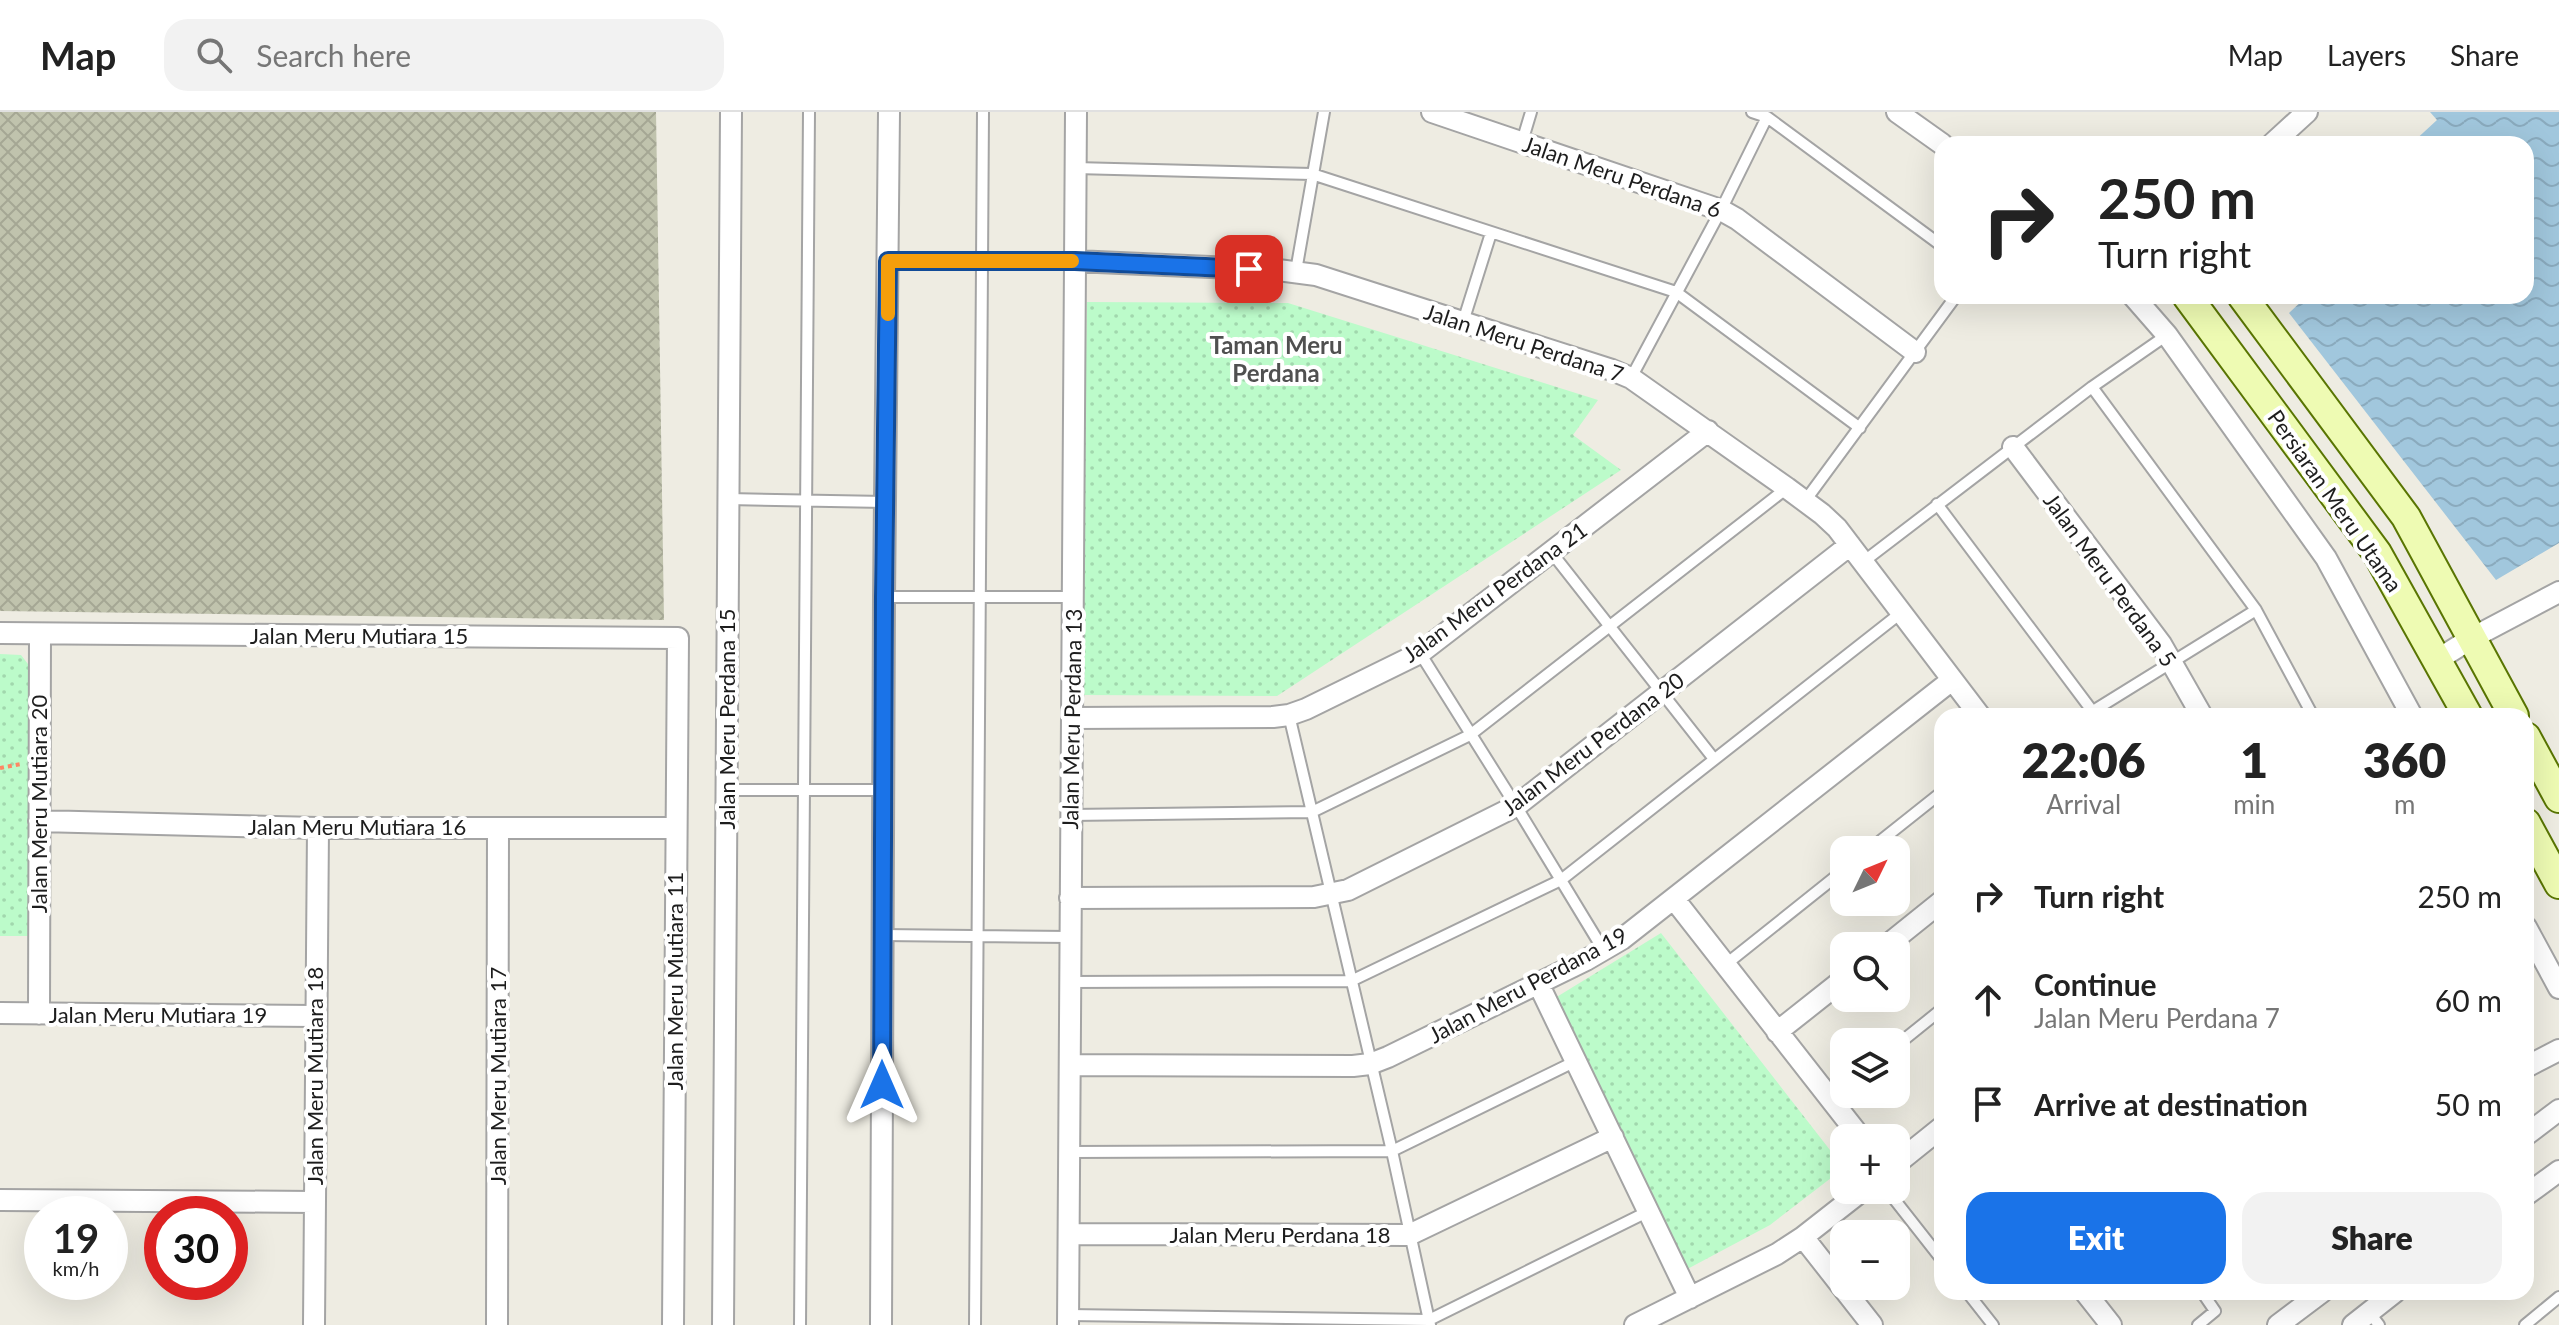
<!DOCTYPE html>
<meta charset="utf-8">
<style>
body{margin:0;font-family:Lato,sans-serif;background:#f2f2f2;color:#222;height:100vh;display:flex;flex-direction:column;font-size:30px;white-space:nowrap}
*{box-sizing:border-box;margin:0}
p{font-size:26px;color:#767676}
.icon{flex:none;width:44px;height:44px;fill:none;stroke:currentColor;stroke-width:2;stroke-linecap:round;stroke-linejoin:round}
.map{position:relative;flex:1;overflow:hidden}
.sheet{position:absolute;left:1934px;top:596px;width:600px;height:592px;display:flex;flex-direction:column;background:#fff;border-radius:24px;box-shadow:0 8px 32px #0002}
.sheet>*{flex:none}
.guide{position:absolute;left:1934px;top:24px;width:600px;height:168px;border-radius:24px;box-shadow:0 8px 32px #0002;background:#fff;color:#222;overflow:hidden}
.needle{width:52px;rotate:47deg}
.buttons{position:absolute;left:1830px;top:724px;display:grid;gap:16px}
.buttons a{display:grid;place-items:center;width:80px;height:80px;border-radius:16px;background:#fff;box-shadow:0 8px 32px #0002;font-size:40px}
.speed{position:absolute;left:24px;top:1084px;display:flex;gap:16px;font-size:40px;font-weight:700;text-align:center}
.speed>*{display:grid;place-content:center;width:104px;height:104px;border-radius:50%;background:#fff;box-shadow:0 8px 32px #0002;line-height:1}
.speed small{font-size:20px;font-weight:400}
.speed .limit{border:12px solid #d22;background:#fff;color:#111}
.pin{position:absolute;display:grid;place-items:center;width:68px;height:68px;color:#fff;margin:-34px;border-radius:16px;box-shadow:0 4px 12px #0006}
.me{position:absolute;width:88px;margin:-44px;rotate:0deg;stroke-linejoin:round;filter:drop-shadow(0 0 6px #0008)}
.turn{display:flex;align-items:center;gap:28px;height:168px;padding:0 32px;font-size:36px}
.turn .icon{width:104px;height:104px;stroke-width:2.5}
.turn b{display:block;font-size:56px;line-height:68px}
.eta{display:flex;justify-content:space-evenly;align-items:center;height:136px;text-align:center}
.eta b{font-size:48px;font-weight:800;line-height:56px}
.action{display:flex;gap:16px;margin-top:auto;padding:16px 32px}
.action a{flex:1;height:92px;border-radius:24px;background:#1a73e8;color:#fff;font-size:32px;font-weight:800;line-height:92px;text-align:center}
.action a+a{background:#f2f2f2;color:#222}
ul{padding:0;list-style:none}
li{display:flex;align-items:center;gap:24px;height:104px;padding:0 32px}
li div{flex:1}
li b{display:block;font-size:30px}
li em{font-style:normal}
header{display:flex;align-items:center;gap:48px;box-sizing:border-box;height:112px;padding:0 40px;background:#fff;border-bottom:2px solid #e0e0e0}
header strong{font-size:38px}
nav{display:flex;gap:44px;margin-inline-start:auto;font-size:28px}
.search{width:560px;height:72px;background:#f2f2f2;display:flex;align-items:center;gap:20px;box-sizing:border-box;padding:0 28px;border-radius:24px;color:#767676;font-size:30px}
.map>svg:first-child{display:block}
.construction{fill:url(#construction-cross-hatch)}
.park{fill:url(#park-dots)}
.water{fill:url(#water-waves)}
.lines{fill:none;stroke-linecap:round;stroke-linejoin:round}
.lane-casing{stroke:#a4a4a4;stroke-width:14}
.street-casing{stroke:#a4a4a4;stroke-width:24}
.secondary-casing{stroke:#597502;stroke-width:32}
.path{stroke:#fd8864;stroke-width:4;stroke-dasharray:4 4;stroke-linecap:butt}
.lane{stroke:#fff;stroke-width:10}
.street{stroke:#fff;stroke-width:20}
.secondary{stroke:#eefbb3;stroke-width:28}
.route-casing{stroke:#114b97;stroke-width:20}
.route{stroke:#1a73e8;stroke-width:14}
.slow{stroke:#f59e0b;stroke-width:14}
.labels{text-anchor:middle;stroke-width:8;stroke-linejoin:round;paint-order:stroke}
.street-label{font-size:22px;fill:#1d1d1d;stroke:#fff}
.neighbourhood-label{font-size:24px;font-weight:bold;fill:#505050;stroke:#fff}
</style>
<header>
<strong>Map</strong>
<div class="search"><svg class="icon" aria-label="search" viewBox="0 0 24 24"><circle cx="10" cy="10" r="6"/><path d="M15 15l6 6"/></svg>Search here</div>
<nav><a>Map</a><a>Layers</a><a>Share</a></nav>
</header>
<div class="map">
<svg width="2559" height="1213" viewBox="0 0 2559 1213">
<defs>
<pattern id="construction-cross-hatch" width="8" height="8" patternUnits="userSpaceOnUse" patternTransform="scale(2)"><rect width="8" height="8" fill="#c0c3ad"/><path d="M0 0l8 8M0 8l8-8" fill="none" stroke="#a5a794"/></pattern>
<pattern id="park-dots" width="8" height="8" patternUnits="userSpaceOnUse" patternTransform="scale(2)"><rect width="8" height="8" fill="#bcfbca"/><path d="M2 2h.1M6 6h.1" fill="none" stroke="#a1d7ad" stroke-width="1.8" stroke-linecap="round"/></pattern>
<pattern id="water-waves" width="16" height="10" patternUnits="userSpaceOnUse" patternTransform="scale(2)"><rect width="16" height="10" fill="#a1c7dd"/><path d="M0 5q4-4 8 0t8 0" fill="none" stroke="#8aaabd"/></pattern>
</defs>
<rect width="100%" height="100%" fill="#eeece2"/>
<path class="construction" d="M0 0H656L664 508 0 499Z"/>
<path class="park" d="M1087 190 1288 191 1598 288 1573 323 1621 358 1277 584 1080 583Z
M0 542 21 543 31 556V824H0Z
M1661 821 1844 1056 1770 1113 1678 1162 1555 886Z"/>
<path class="water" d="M2430 0H2559V431L2496 468 2289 201 2307 184H2526V32H2411L2437 8Z"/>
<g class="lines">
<g class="lane-casing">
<path id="lane" d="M1752 0 1767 5 1942 134
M1522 30 1531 0
M1075 56 1312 62 1676 180 1860 316
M888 149H1075
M1296 159 1324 0
M1463 210 1491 121
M1631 266 1721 98 1767 5
M2092 275 2256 498 2313 604
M728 387 885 390
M1805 389 1956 184
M1937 392 2096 604
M1552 441 1714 647
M1863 450 2092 275 2167 223
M884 485H1073
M1420 541 1516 694 1604 839
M1289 603 1392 1039 1430 1213
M2085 604 2256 498
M726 678H883
M1070 703 1312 700 1470 623 1787 376
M1869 738 1942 680
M883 823 1070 825
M1725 853 1844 758
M1069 870 1351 869 1561 768 1902 500
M1896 934 1942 897
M1070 1040 1392 1039 1576 949
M1887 1078 1942 1148
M1967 1180 1993 1213
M2369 1200 2379 1213
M1068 1203 1429 1208 1649 1099
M800 1213 809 0
M975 1213 983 0
M2198 1213 2215 1199 2202 1180
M2525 1213 2559 1185"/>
</g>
<g class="street-casing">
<path id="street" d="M1432 0 1721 98 1737 107 1915 240
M1897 0 1942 32
M2272 32 2307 0
M1075 149 1278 158 1316 163 1612 258 1631 266 1787 376 1822 402 1837 416 1980 604
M2133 184 2167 223 2326 446 2412 604
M2013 335 2161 532 2202 604
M0 521 678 526 673 1213
M2437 548 2472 526 2559 480
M1072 606 1273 605 1289 603 1306 597 1420 541 1708 319
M39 709 318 716H676
M1070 786 1314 785 1348 778 1516 694 1850 433
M1674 787 1861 1026
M2526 815 2559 876
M1886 834 1942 789
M1538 871 1690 1186
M0 901 315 904
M39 902 40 522
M1777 920 1844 867
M1070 953 1353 954 1370 952 1388 945 1586 848 1622 827 1952 568
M2526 955 2559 938
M2526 1023 2559 998
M1896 1052 1942 1015
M2526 1083 2559 1059
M0 1088 314 1090
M1070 1122 1409 1123 1613 1025
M1803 1125 1872 1213
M2085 1180 2111 1213
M314 1213 318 716
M497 1213 498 716
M723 1213 731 0
M881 1213 884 485 889 0
M1068 1213 1076 0
M1635 1213 1777 1142 1803 1125 1863 1078
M2278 1213 2322 1180
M2353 1213 2395 1180"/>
</g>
<g class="secondary-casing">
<path id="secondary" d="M2187 184 2377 441 2468 604
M2242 184 2406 405 2514 604
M2526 625 2559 686
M2526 711 2559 772"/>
</g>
<path class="path" d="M0 656 21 652"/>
<use href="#lane" class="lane"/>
<use href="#street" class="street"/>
<use href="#secondary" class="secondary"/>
</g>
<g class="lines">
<g class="route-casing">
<path id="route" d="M882 973 884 485 888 149H1075L1249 157"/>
</g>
<use href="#route" class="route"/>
<path class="slow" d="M888 202V149H1072"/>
</g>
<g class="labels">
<g class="street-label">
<text transform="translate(1622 65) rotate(19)" y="8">Jalan Meru Perdana 6</text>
<text transform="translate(1524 231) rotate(18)" y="8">Jalan Meru Perdana 7</text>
<text transform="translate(2335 389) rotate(55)" y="8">Persiaran Meru Utama</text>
<text transform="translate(2110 468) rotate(54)" y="8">Jalan Meru Perdana 5</text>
<text transform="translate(1495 480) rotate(-36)" y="8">Jalan Meru Perdana 21</text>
<text x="359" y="532">Jalan Meru Mutiara 15</text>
<text transform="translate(727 607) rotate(-90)" y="8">Jalan Meru Perdana 15</text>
<text transform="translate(1072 607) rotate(-89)" y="8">Jalan Meru Perdana 13</text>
<text transform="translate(1593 632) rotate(-37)" y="8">Jalan Meru Perdana 20</text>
<text transform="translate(39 692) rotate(-90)" y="8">Jalan Meru Mutiara 20</text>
<text x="357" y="723">Jalan Meru Mutiara 16</text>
<text transform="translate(675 869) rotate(-90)" y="8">Jalan Meru Mutiara 11</text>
<text transform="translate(1528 873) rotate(-28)" y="8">Jalan Meru Perdana 19</text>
<text x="158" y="911">Jalan Meru Mutiara 19</text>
<text transform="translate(315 964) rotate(-90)" y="8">Jalan Meru Mutiara 18</text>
<text transform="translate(498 964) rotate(-90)" y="8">Jalan Meru Mutiara 17</text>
<text x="1280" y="1131">Jalan Meru Perdana 18</text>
</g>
<g class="neighbourhood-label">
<text x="1276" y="242">Taman Meru<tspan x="1276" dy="28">Perdana</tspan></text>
</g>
</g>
</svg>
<div class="buttons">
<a><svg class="needle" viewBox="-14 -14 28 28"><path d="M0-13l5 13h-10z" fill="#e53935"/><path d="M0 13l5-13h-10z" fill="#767676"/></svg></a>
<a><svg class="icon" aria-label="search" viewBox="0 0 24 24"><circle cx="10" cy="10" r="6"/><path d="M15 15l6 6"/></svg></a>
<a><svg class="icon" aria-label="layers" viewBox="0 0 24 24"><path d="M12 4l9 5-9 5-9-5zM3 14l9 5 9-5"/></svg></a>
<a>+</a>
<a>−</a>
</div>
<div class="speed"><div>19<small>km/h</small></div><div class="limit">30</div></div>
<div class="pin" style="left:1249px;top:157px;background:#d93025"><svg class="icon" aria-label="arrive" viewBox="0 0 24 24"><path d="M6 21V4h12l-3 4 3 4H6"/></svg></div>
<svg class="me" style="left:882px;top:973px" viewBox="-20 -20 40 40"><path d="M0-17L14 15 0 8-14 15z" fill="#1a73e8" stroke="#fff" stroke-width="4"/></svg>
<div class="guide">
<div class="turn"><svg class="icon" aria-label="right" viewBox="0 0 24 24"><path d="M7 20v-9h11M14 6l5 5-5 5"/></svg><div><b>250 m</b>Turn right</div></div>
</div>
<section class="sheet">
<div class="eta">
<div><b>22:06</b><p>Arrival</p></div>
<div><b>1</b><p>min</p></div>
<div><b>360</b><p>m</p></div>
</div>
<ul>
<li><svg class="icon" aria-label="right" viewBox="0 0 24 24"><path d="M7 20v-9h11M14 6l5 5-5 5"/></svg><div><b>Turn right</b></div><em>250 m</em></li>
<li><svg class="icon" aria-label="ahead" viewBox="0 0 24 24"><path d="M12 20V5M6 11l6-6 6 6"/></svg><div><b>Continue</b><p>Jalan Meru Perdana 7</p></div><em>60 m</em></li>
<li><svg class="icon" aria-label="arrive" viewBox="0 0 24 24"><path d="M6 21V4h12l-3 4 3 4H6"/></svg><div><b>Arrive at destination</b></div><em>50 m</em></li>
</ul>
<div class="action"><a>Exit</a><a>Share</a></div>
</section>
</div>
